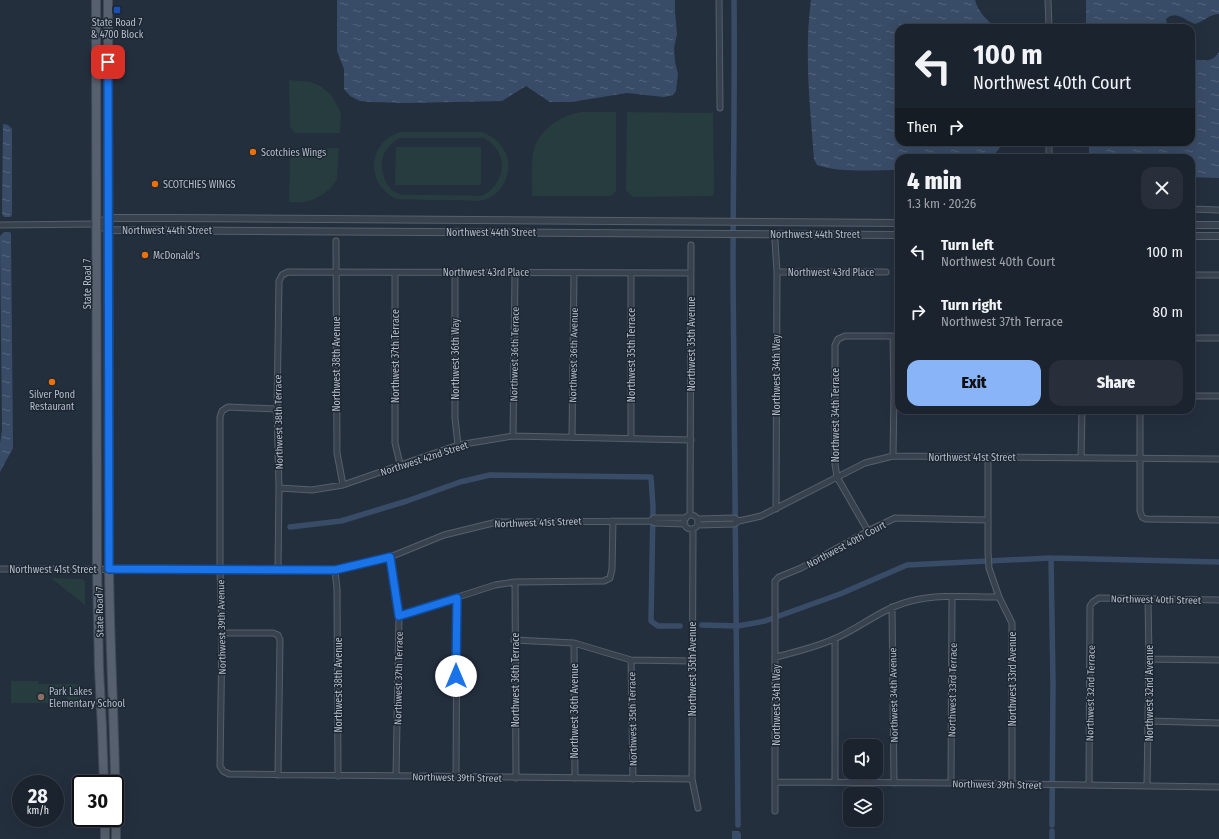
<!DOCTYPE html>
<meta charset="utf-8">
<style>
body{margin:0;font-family:"Fira Sans Condensed",sans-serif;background:#282f3a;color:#f1f3f6;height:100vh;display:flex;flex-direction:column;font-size:15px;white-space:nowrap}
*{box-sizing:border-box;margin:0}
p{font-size:13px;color:#a0a4aa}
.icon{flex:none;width:22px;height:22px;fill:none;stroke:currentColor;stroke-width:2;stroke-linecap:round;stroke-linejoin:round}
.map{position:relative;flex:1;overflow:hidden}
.sheet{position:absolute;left:895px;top:154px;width:300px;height:260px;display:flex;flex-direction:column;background:#1b232e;border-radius:12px;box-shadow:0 4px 16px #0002,0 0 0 1px #39404a}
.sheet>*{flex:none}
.top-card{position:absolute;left:895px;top:24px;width:300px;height:122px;border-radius:12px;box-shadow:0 4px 16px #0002,0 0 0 1px #39404a;background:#1b232e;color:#f1f3f6;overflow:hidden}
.buttons{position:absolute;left:843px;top:739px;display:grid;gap:8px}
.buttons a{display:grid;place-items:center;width:40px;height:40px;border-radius:8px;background:#1b232e;box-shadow:0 4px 16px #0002,0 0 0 1px #39404a;font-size:20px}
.speed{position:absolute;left:12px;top:775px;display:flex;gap:8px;font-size:20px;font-weight:700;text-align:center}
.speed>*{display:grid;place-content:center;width:52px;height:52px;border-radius:50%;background:#1b232e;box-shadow:0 4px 16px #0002,0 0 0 1px #39404a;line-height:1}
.speed small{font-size:10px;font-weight:400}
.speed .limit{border:2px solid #111;border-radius:6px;background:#fff;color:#111}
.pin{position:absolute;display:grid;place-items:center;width:34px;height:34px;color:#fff;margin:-17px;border-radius:8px;box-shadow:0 2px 6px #0006}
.me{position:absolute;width:44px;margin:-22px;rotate:0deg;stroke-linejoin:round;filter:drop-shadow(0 0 3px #0008)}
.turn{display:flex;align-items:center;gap:14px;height:84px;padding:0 12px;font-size:18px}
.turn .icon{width:52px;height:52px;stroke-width:2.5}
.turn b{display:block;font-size:28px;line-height:34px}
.then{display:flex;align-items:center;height:38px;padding:0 12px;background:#0003;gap:8px;font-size:15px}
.round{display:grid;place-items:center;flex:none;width:42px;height:42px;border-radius:12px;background:#282f3a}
.head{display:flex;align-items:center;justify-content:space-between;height:68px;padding:0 12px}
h1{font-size:24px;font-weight:800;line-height:30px}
.action{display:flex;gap:8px;margin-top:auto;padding:8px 12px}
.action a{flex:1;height:46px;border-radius:12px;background:#8ab4f8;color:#111;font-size:16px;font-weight:800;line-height:46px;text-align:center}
.action a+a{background:#282f3a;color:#f1f3f6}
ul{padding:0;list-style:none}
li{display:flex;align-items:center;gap:12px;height:60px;padding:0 12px}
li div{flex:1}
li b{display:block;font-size:15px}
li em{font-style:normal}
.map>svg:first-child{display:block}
.green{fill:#263c3f;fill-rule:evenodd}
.water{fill:url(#water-ripples)}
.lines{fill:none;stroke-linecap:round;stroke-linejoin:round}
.canal{stroke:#394c67;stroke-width:5.5}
.minor-casing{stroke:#565f6c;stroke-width:7}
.tertiary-casing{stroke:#565f6c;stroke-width:8}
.primary-casing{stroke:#414a57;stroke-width:10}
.minor{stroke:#38414e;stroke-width:5}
.tertiary{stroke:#38414e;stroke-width:6}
.primary{stroke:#56606e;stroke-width:8}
.route-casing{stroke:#114b97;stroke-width:10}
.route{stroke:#1a73e8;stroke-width:7}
.transit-dot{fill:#1a4fb4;stroke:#1d2633;stroke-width:1.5}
.food-dot{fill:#e8710a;stroke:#1d2633;stroke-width:1.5}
.education-dot{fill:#8d6e63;stroke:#1d2633;stroke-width:1.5}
.labels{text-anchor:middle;stroke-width:3;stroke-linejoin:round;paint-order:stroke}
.poi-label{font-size:10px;fill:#b4bcc9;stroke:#1d2633;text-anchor:start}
.street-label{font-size:10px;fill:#b4bcc9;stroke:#1d2633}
</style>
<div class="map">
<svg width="1219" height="839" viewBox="0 0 1219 839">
<defs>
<pattern id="water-ripples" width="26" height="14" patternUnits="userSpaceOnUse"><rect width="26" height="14" fill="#394c67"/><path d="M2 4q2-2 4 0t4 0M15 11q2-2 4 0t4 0" fill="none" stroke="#53647b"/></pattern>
</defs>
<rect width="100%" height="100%" fill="#242f3e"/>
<path class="green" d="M289 80 311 82 322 87 332 96 341 113 340 133H295L290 127Z
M582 112H616V191L611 196H532C532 183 531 167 533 153 538 130 560 115 582 112Z
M627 112 713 113 714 195 711 196 633 197 626 190Z
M400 132H482C495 137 505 146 508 160 511 176 500 197 483 200 475 202 466 200 459 200 438 200 418 200 397 199 365 185 367 143 400 132ZM400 138H484C509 152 507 183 482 196 461 195 441 195 420 195 414 194 405 196 399 194 388 190 381 175 382 164 382 152 390 143 400 138Z
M396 147H481V185H395Z
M339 148 337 177C335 188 319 198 309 201 302 203 296 202 289 202L290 153 295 149Z
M51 578 83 579 85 582V605Z
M11 681H38V684H81V703H67V697H57V703H11Z"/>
<path class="water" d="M337 0H675V12L677 34 674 48 675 62 678 74 676 91 673 95 664 97 627 93 571 102H550L526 86 502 101 406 103 371 102 360 101 350 96 344 89V69L337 51Z
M811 0H975C978 12 987 20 996 28H899V142H1004L992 158H899V170C875 170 839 173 817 165L814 159C810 106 804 53 811 0Z
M1086 0H1219V14C1210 14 1204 21 1195 24 1184 20 1176 10 1166 19L1168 28H1086Z
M1219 52V178L1191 177V158H1089V142H1191V59C1204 60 1211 64 1219 52Z
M3 124 8 125 12 129V215L11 217H4L2 214Z
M4 232H10L11 234 13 448 0 472V444L2 430 0 236Z
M732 831H739L741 834V839H732Z"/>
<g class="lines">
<path class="canal" d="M734 0C735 91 733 182 733 274 734 457 738 641 738 825
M290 527 341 521 407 501 460 482 490 475 651 477 653 507 651 621 658 626H680
M1051 558 1219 562
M702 625 738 626 765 621 840 594 907 565 1051 558 1053 683 1052 825
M1052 839V831"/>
<g class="minor-casing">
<path id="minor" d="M719 0 720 108
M1048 0 1049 28
M1049 142V158
M1191 209 1219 210
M0 225 97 224
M336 241 337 453 343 485
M775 241 777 272 776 509
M395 272V443L400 464
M455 272V418L458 445
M777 272H886
M631 273V437
M1191 275H1219
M1191 338H1219
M1191 396H1219
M277 409 228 407 222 411 220 417V569L222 633 220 766 223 771 229 774 692 779
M1140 410V511L1142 517 1146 519 1219 520
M513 436 515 273
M572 437 574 273
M893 456 894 395 893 336
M988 457V553L989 568 999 597 1012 623V785
M1081 457 1082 410
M279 488 312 490 343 485 458 445 513 436 691 440
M690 515 691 245
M684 522a7 7 0 1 1 14 0a7 7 0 1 1-14 0Z
M698 519 734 518 739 521
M650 521 654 518H686
M698 525 734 524 739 521 761 516 865 463 893 456 1219 459
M693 529 692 779 698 808
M868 531 837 477 835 464V345L838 339 845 336H899
M390 557 399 616 396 776
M0 569 335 570 390 557 444 535 497 522 650 521 655 523 685 524
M278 570 279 488 277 409 279 281 282 275 288 272 690 273
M335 570 337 589 338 776
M515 582 516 778
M892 607 894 783
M399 616 495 585 515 582 604 581 610 578 612 569 613 521
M222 633H273L278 635 280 640 278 775
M835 639V782
M514 640 574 643 631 660 692 661
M574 643 575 778
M776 657C796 652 816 647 834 639 860 628 882 608 911 601 939 594 970 597 999 597
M1149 659 1219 660
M631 660 633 779
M1149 721 1219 723
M456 777 457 598
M775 782 951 783 1219 787
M951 783 952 598
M1089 785 1090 606 1093 602 1099 598 1219 600
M1147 786 1149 659 1148 599
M775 811V581L779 577 801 568 868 531 895 518 988 520"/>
</g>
<g class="tertiary-casing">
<path id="tertiary" d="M97 224 108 230 899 235
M97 224 108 218H172L899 223
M1191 225H1219
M1191 236H1219"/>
</g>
<g class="primary-casing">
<path id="primary" d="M96 0 97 569 99 669 102 728 104 784
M108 0 109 569C110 659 116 749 116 839
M105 818V839"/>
</g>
<use href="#minor" class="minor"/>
<use href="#tertiary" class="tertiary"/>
<use href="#primary" class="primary"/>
</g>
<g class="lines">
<g class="route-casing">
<path id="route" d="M108 62 109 569 335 570 390 557 399 616 457 598 456 676"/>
</g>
<use href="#route" class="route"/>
</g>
<rect class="transit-dot" x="113" y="6" width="8" height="8" rx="2"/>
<g class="food-dot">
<circle cx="253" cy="152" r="4"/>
<circle cx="155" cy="184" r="4"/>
<circle cx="145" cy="255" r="4"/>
<circle cx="52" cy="382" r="4"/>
</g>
<circle class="education-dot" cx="41" cy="697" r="4"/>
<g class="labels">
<g class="poi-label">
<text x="117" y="26" text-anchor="middle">State Road 7<tspan x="117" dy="12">&amp; 4700 Block</tspan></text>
<text x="261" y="156">Scotchies Wings</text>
<text x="163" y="188">SCOTCHIES WINGS</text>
<text x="153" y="259">McDonald's</text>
<text x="52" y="398" text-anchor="middle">Silver Pond<tspan x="52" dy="12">Restaurant</tspan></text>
<text x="49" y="695">Park Lakes<tspan x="49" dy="12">Elementary School</tspan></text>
</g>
<g class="street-label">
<text x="167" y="234">Northwest 44th Street</text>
<text x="491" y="236">Northwest 44th Street</text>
<text x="815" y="238">Northwest 44th Street</text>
<text x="486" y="276">Northwest 43rd Place</text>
<text x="831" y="276">Northwest 43rd Place</text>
<text transform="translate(87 284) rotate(-90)" y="4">State Road 7</text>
<text transform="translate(691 344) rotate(-90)" y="4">Northwest 35th Avenue</text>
<text transform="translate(514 354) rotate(-89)" y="4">Northwest 36th Terrace</text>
<text transform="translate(573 355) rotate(-89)" y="4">Northwest 36th Avenue</text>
<text transform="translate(631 355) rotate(-90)" y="4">Northwest 35th Terrace</text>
<text transform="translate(395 356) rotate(-90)" y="4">Northwest 37th Terrace</text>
<text transform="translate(455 359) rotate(-90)" y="4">Northwest 36th Way</text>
<text transform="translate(336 364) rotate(-90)" y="4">Northwest 38th Avenue</text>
<text transform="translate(776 375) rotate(-90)" y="4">Northwest 34th Way</text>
<text transform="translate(835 415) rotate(-90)" y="4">Northwest 34th Terrace</text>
<text transform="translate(278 422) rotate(-91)" y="4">Northwest 38th Terrace</text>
<text x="972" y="461">Northwest 41st Street</text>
<text transform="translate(424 458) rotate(-18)" y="4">Northwest 42nd Street</text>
<text transform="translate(538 522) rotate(-2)" y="4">Northwest 41st Street</text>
<text transform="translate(846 544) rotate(-28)" y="4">Northwest 40th Court</text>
<text x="53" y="573">Northwest 41st Street</text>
<text transform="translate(1156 599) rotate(1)" y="4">Northwest 40th Street</text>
<text transform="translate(99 612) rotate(-91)" y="4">State Road 7</text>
<text transform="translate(221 627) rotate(-91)" y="4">Northwest 39th Avenue</text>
<text transform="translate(692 669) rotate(-90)" y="4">Northwest 35th Avenue</text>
<text transform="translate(398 678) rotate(-89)" y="4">Northwest 37th Terrace</text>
<text transform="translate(1012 679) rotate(-90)" y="4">Northwest 33rd Avenue</text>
<text transform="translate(515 680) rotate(-90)" y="4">Northwest 36th Terrace</text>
<text transform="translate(338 685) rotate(-90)" y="4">Northwest 38th Avenue</text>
<text transform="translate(952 690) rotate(-89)" y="4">Northwest 33rd Terrace</text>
<text transform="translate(1090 693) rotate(-89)" y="4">Northwest 32nd Terrace</text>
<text transform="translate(1149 693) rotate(-90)" y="4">Northwest 32nd Avenue</text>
<text transform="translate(893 695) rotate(-91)" y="4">Northwest 34th Avenue</text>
<text transform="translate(776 705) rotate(-90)" y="4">Northwest 34th Way</text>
<text transform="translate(574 711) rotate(-90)" y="4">Northwest 36th Avenue</text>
<text transform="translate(632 719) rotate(-91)" y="4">Northwest 35th Terrace</text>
<text transform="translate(457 777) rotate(1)" y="4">Northwest 39th Street</text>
<text transform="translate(997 784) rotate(1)" y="4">Northwest 39th Street</text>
</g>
</g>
</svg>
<div class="buttons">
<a><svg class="icon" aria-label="sound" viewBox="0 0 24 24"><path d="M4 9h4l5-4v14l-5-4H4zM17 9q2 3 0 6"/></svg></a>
<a><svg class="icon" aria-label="layers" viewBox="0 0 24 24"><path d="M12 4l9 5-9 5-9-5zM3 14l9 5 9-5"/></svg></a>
</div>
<div class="speed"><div>28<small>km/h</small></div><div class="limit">30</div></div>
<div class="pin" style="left:108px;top:62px;background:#d93025"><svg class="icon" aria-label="arrive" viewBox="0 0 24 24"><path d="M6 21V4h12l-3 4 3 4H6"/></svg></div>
<svg class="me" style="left:456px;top:676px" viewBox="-20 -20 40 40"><circle r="19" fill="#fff"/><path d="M0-13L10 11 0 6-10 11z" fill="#1a73e8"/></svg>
<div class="top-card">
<div class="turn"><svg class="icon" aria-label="left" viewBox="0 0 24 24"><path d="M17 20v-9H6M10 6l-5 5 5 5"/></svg><div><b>100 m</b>Northwest 40th Court</div></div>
<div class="then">Then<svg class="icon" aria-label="right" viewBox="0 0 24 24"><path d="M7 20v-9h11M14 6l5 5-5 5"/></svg></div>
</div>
<section class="sheet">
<div class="head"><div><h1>4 min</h1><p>1.3 km · 20:26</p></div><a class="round"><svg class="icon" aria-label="close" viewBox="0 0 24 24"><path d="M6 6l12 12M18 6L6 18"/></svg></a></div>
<ul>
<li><svg class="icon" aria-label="left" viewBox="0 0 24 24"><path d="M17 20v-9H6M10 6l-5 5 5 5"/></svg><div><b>Turn left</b><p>Northwest 40th Court</p></div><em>100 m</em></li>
<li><svg class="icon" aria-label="right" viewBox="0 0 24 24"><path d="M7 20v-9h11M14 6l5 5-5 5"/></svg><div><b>Turn right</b><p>Northwest 37th Terrace</p></div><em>80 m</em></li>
</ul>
<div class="action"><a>Exit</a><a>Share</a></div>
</section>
</div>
